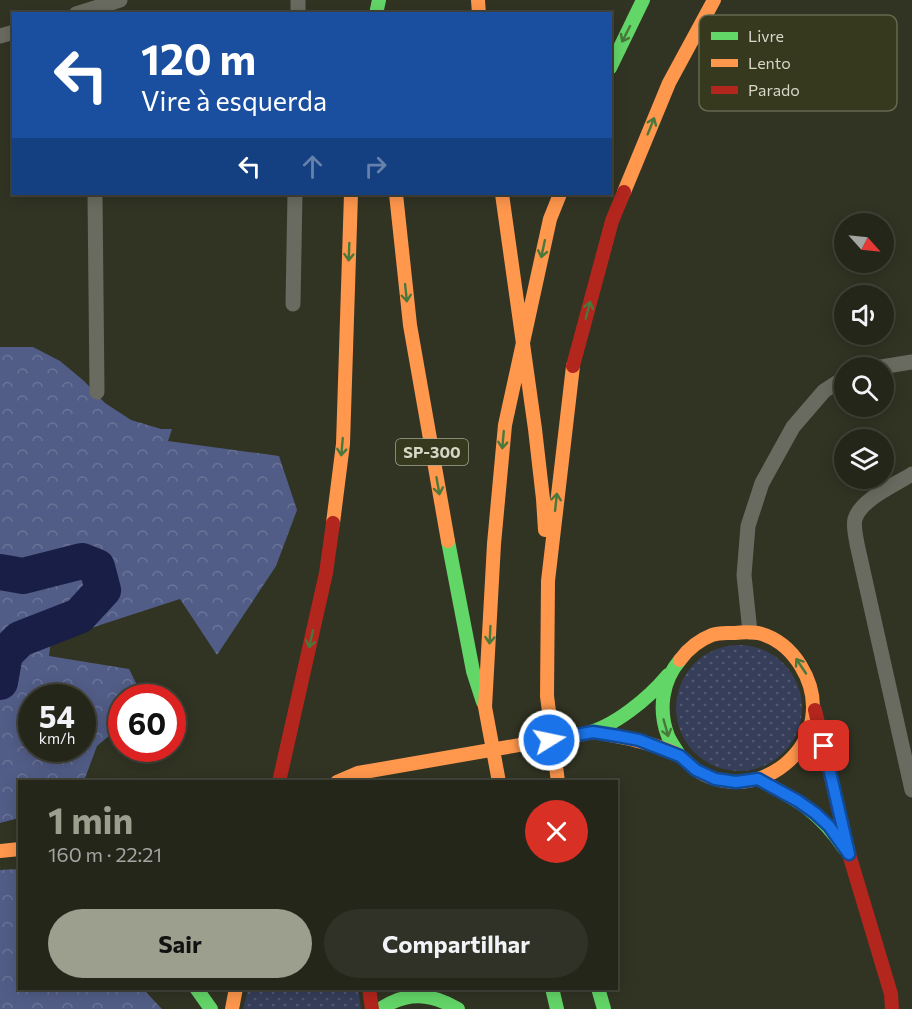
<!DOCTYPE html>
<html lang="pt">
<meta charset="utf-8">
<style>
body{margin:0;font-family:Commissioner,sans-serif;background:#313227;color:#f1f3f6;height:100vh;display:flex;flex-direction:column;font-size:22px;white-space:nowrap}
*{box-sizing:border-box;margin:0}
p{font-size:20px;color:#a3a5a2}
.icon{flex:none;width:33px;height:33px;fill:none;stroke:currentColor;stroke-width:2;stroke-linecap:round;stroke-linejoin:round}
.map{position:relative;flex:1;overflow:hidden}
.side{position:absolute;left:18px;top:780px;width:600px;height:210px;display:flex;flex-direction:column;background:#25261a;border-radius:0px;box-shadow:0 3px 15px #0003,0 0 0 2px #424339}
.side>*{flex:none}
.banner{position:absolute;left:12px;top:12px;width:600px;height:183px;border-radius:0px;box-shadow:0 3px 15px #0003,0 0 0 2px #424339;background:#1a4fa0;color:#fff;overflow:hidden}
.needle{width:39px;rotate:117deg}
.controls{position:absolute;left:834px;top:213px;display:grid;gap:12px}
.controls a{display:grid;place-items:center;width:60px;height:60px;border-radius:50%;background:#25261a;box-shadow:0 3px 15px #0003,0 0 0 2px #424339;font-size:30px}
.speed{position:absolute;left:18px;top:684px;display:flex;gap:12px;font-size:30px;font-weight:700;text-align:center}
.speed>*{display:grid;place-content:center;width:78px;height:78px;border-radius:50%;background:#25261a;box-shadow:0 3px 15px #0003,0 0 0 2px #424339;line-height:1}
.speed small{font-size:15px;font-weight:400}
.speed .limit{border:9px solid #d22;background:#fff;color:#111}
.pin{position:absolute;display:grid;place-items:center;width:51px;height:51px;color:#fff;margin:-26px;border-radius:12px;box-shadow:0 3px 9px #0006}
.me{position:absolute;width:66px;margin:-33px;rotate:80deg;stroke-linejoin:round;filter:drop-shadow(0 0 4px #0008)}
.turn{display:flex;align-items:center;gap:21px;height:126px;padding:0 30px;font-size:27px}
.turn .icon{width:78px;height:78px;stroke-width:2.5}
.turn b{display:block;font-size:42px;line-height:51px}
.lanes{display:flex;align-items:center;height:57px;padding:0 30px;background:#0003;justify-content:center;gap:30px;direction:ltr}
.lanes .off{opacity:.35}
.round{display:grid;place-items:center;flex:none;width:63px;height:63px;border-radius:32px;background:#313227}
.head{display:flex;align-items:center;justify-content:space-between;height:102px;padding:0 30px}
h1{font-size:36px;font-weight:700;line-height:45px;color:#9c9e8e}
.action{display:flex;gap:12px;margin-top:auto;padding:12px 30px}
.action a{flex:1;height:69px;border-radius:36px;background:#9c9e8e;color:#111;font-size:24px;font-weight:700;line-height:69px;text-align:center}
.action a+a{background:#313227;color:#f1f3f6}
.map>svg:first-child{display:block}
.grass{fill:url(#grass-dots)}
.forest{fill:url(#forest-crowns);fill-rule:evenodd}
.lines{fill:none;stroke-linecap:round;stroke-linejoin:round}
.river{stroke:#181e46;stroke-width:36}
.street{stroke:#6a6b60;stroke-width:15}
.fast{stroke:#63d668;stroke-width:14}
.slow{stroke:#ff974d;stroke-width:14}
.jam{stroke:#b3261e;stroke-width:14}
.oneway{stroke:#48783b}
.route-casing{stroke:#114b97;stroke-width:15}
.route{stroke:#1a73e8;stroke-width:10}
.labels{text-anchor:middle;stroke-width:6;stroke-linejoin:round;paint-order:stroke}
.shield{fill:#36391d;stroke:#a5a894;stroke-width:1.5}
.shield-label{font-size:16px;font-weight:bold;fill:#d5d7c7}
.key{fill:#36391d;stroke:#666850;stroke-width:1.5}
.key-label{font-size:16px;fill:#d5d7c7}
</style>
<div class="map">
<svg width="912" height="1009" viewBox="0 0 912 1009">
<defs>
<pattern id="grass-dots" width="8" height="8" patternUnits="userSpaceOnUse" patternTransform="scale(1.5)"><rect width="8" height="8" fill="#363e5a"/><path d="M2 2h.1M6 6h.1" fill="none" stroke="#525970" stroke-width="1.8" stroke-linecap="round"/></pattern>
<pattern id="forest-crowns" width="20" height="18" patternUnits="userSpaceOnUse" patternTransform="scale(1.5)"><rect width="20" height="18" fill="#525d87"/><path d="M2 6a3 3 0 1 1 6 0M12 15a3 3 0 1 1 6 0" fill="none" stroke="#6a7496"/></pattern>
</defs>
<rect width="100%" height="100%" fill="#313323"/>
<path class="grass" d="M676 708a63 63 0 1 1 126 0a63 63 0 1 1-126 0Z
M356 988 359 994 361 1009H243L248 989Z"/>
<path class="forest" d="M0 347H33L60 361 84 381 105 403 131 420 161 429H172L168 441 279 456 297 510 276 566 217 655 180 599 51 641 49 656 129 669 143 697 122 698 121 726 97 746 84 781 20 782 19 818 0 823ZM32 698H82V748H32Z
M19 869 20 988 143 989 162 1009H0V870Z"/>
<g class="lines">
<path class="river" d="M0 572 23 576 82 561 97 567 103 590 79 616 20 639 5 654 0 682"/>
<path class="street" d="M76 14 120 0
M298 14V0
M0 36 14 32
M95 194 97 392
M293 304 295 194
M875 368 912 362
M912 474C895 485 861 499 855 519 853 526 856 537 857 544L912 790
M750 632 744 575 748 526 762 483 793 427 824 391 844 378"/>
<path class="fast" d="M376 14 379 0
M610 68 643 0
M448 541 473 671 483 702
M680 660C662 681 658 710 668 736 671 743 676 749 680 756
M583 734C613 728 649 698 668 675
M758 779C797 800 818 810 844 848
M196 988 211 1009
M552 988 557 1009
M598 988 604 1009
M380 1009C408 991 430 993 458 1009"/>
<path class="slow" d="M478 0 479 14
M624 192 669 83 714 0
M396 194 410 325 448 541
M502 194 535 429 543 499 545 530
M333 523 343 444 351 194
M593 732C621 737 651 742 677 754 684 758 689 764 695 769 707 778 723 782 738 782 774 781 806 754 812 719 818 683 794 642 758 633 750 632 743 632 735 633 728 633 719 632 712 635 699 640 688 649 680 660
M337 782 358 773 583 734
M499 782 485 707 494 544 505 425 550 219 560 194
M558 782 547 696 548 581 573 366
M0 851 20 849
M232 1009 236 988"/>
<path class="jam" d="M573 366 612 221 624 192
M815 710 849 854 891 994 892 1009
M279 782 326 573 333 523
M369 988 372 1009"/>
</g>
<defs><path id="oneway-shaft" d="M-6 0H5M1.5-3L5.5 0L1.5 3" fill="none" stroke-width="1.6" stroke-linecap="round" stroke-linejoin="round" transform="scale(1.5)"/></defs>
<g class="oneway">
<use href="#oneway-shaft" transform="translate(626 34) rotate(117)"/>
<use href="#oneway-shaft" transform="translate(651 126) rotate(-68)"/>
<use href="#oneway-shaft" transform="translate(543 249) rotate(102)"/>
<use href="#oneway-shaft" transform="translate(349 252) rotate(92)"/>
<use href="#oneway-shaft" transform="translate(406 293) rotate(84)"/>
<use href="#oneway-shaft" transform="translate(588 310) rotate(-75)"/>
<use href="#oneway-shaft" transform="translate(503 440) rotate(95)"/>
<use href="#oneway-shaft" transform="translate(342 447) rotate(95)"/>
<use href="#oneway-shaft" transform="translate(438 486) rotate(80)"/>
<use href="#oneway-shaft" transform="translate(556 502) rotate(-84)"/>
<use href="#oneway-shaft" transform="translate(490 635) rotate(93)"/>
<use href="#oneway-shaft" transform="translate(311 639) rotate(103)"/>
<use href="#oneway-shaft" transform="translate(801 666) rotate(-124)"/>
<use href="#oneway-shaft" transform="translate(666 728) rotate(74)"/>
</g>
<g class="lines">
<g class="route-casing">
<path id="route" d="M549 740 593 732 618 736 639 740 680 756 696 770 715 779 736 782 758 779 798 801 815 813 829 826 849 854 824 746"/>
</g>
<use href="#route" class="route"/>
</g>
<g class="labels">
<rect class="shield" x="396" y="439" width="72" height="26" rx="4.5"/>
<g class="shield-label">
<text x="432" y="458">SP-300</text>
</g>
</g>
<rect x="699" y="15" width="198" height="96" rx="9" class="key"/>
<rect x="711" y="32" width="27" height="8" fill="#63d668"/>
<rect x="711" y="59" width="27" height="8" fill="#ff974d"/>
<rect x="711" y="86" width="27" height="8" fill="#b3261e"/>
<g class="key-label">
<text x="748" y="42">Livre</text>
<text x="748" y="69">Lento</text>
<text x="748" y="96">Parado</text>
</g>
</svg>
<div class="controls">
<a><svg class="needle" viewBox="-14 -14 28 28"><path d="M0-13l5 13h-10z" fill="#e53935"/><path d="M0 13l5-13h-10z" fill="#a3a5a2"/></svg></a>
<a><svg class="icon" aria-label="sound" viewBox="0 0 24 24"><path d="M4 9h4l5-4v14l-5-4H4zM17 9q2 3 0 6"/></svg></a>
<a><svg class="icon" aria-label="search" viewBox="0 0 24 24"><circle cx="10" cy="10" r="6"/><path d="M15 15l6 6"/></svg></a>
<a><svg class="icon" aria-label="layers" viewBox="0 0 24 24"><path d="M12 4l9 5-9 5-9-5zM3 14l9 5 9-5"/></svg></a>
</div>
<div class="speed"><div>54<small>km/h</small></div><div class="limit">60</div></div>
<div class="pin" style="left:824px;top:746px;background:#d93025"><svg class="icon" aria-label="arrive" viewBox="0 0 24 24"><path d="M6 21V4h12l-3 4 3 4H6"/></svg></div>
<svg class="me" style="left:549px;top:740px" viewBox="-20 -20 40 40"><circle r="17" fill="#1a73e8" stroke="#fff" stroke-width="3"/><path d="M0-11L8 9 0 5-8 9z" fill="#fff"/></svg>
<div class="banner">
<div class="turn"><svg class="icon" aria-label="left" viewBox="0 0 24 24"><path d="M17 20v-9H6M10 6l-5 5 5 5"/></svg><div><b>120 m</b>Vire à esquerda</div></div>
<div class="lanes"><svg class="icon" aria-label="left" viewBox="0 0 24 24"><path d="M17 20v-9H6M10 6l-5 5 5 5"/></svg><svg class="icon off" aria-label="ahead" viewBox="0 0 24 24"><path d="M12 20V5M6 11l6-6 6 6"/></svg><svg class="icon off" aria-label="right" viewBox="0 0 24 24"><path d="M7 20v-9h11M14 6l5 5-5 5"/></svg></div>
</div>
<section class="side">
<div class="head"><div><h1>1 min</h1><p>160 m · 22:21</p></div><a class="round" style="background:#d93025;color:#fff"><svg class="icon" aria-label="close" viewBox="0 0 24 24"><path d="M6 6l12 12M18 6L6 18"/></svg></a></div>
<div class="action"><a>Sair</a><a>Compartilhar</a></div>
</section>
</div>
